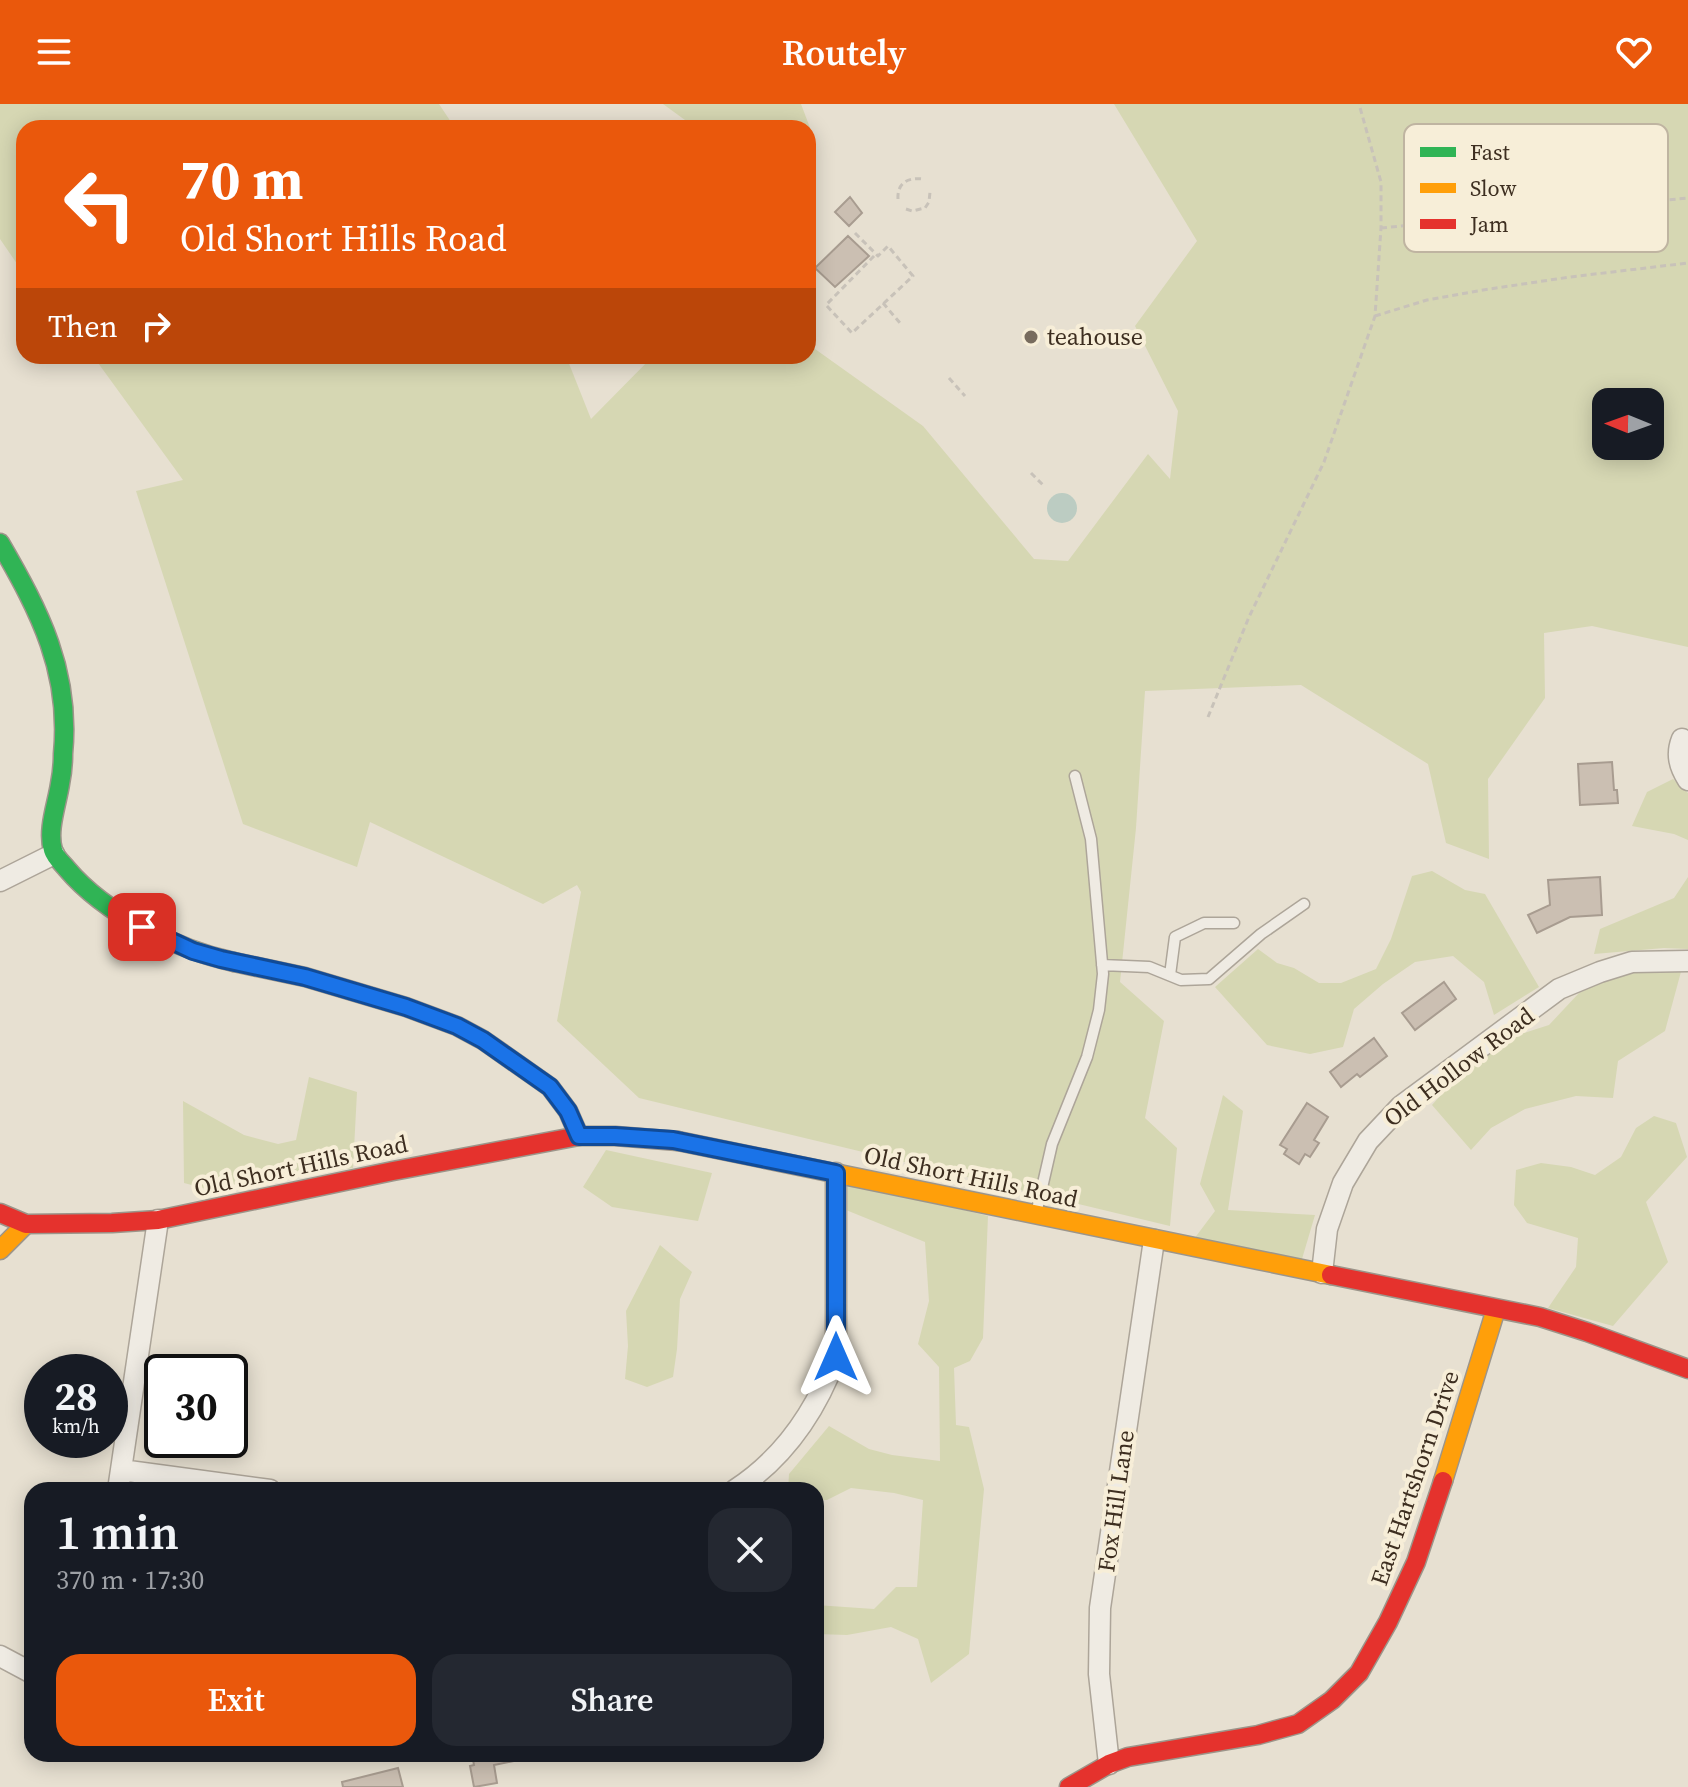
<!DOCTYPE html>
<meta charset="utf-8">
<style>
body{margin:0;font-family:"Source Serif 4",serif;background:#242831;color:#f1f3f6;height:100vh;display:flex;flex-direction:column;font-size:30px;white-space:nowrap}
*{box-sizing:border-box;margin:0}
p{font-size:26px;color:#9ea1a6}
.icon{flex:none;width:44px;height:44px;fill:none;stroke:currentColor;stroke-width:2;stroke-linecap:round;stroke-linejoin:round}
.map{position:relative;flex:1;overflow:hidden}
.panel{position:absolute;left:24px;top:1378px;width:800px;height:280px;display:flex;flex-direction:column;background:#171b24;border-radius:24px;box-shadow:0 4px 20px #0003}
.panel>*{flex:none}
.hud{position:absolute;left:16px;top:16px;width:800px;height:244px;border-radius:24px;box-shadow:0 4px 20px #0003;background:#ea580c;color:#fff;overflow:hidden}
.needle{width:52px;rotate:271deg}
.fabs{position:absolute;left:1592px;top:284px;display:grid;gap:16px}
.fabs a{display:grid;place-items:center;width:72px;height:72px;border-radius:16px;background:#171b24;box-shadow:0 4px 20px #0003;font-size:40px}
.speed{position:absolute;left:24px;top:1250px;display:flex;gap:16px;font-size:40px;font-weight:700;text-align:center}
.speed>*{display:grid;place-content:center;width:104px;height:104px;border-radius:50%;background:#171b24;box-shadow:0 4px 20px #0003;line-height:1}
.speed small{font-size:20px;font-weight:400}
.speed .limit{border:4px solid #111;border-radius:12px;background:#fff;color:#111}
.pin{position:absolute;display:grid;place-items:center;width:68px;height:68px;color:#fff;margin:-34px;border-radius:16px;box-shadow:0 4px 12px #0006}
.me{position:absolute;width:88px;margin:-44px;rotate:0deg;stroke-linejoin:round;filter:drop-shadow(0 0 6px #0008)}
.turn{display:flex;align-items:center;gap:28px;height:168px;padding:0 32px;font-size:36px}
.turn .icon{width:104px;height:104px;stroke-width:2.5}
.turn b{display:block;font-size:56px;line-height:68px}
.then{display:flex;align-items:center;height:76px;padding:0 32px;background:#0003;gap:16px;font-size:30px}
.round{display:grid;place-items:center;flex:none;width:84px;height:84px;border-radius:24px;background:#242831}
.overview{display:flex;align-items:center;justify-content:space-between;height:136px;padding:0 32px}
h1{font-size:48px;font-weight:600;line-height:60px}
.button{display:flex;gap:16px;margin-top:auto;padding:16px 32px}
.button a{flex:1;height:92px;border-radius:24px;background:#ea580c;color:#fff;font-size:32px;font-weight:600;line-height:92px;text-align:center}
.button a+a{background:#242831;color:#f1f3f6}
header{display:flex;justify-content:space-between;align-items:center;height:104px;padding:0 32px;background:#ea580c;color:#fff;font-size:36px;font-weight:600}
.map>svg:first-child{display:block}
.green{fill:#d6d7b3;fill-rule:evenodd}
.water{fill:#bcccc2}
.building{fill:#cbbfb2;stroke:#a89c90;stroke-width:2}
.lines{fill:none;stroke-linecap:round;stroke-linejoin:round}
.lane-casing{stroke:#ada599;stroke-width:13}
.street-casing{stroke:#ada599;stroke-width:23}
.fast-casing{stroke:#9c958a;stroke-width:21}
.slow-casing{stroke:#9c958a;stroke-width:21}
.jam-casing{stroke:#9c958a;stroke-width:21}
.path{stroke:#c8c2b9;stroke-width:3;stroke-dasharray:6 4;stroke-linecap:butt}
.lane{stroke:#efebe3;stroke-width:10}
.street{stroke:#efebe3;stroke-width:20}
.fast{stroke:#30b455;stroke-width:18}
.slow{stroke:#ff9f0a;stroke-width:18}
.jam{stroke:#e5322d;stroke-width:18}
.route-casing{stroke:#114b97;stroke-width:20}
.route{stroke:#1a73e8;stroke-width:14}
.poi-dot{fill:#786c5e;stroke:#f7eed8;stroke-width:3}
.labels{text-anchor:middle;stroke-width:8;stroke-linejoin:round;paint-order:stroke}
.poi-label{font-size:24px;fill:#3d2e20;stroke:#f7eed8;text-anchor:start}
.street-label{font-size:24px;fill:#3d2e20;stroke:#f7eed8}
.key{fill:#f7eed8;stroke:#bfb4a1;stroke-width:2}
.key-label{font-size:22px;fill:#3d2e20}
</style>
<header><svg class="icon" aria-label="menu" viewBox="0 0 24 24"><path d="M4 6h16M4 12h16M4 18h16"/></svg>Routely<svg class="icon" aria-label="heart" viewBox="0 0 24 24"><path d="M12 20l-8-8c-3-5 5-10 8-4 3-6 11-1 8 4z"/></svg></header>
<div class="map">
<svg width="1688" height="1683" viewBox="0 0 1688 1683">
<rect width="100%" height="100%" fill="#e7e0d1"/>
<path class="green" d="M0 0H439L455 24H24V170L0 135Z
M663 0H801L815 37 808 41V24H696Z
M1114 0H1688V543L1592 522 1544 529 1545 594 1488 675 1489 755 1446 739 1428 660 1301 581 1145 587 1136 724 1120 878 1164 917 1145 1014 1177 1044 1170 1122 639 994 557 917 581 788 577 781 543 800 370 718 357 763 243 720 136 387 183 376 93 252H566L591 315 653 252H808V240L923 322 1034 455 1068 457 1148 350 1170 375 1178 307 1135 222 1197 137ZM1606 298H1650V342H1606Z
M1673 675 1688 689V736L1674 730 1632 722 1647 688Z
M1432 767 1465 786 1485 790 1539 883 1494 911 1484 878 1453 852 1415 858 1383 880 1354 905 1343 943 1310 950 1267 941 1215 883 1258 845 1277 859 1294 864 1319 879H1341L1376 865 1391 835 1412 772Z
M1688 773V845L1664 844 1594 850 1600 825 1674 794Z
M1628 864H1682L1665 927 1618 957 1613 994 1576 992 1525 1005 1491 1024 1471 1046 1432 1001 1463 966 1511 933 1549 921 1579 889Z
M309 973 357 988 353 1064 207 1085 184 1079 183 997 244 1031 278 1040 296 1036Z
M1223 991 1243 1007 1228 1106 1315 1111 1302 1155 1194 1135 1215 1107 1200 1080Z
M1654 1012 1676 1019 1687 1053 1646 1098 1668 1158 1613 1222 1548 1204 1576 1163 1578 1134 1527 1119 1514 1101 1516 1066 1541 1059 1571 1063 1595 1071 1621 1053 1636 1024Z
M606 1046 712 1069 698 1117 612 1103 583 1083Z
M844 1077 988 1112 983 1234 970 1257 954 1264 956 1321 969 1323 984 1385 969 1550 931 1579 918 1535 891 1523 847 1531 816 1530V1501L874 1505 896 1483H917L923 1396 894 1389 851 1384 827 1396H816V1386H788L789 1370 829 1322 869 1345 892 1351 940 1357 939 1263 918 1240 929 1197 925 1138 846 1106Z
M660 1141 692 1168 680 1195 677 1245 673 1273 647 1283 625 1275 628 1242 626 1207Z"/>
<path class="water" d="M1047 404a15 15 0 1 1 30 0a15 15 0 1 1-30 0Z"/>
<path class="building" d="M850 93 862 109 849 122 835 108Z
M848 132 869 152 835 183 815 164Z
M1612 658 1614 686H1617L1618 699 1580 701 1578 660Z
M1600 773 1602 811 1570 813 1537 829 1528 811 1550 801 1548 776Z
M1444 878 1456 895 1415 926 1402 909Z
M1374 934 1387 952 1360 973 1357 970 1341 983 1330 968Z
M1307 999 1328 1013 1314 1036 1319 1039 1310 1053 1305 1050 1299 1060 1284 1050 1287 1045 1280 1041Z
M472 1650H519V1656L494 1661 497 1679 474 1683 470 1662 474 1661Z
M398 1664 403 1683H343L342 1678Z"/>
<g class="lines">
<g class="lane-casing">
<path id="lane" d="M1102 861 1149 863 1181 876 1209 875 1261 830 1304 800
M1170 871 1175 833 1204 819H1234
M1036 1110 1052 1040 1087 953 1099 906 1103 870 1091 735 1075 672"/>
</g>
<g class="street-casing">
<path id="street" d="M1682 635C1676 650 1679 662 1688 676
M0 777 54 750
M1322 1169 1327 1125 1343 1079 1368 1037 1401 1002 1559 885 1600 868 1632 858 1688 857
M121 1366 270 1386
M118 1386 158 1116
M735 1386C784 1354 816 1307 836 1253V1069
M0 1552 32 1569
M1109 1660 1099 1570 1100 1504 1154 1136"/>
</g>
<g class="fast-casing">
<path id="fast" d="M0 439C40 508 71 568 63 650 63 660 62 670 60 680 57 700 47 726 53 746 55 753 62 759 67 765 105 810 178 846 234 858"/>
</g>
<g class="slow-casing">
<path id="slow" d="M234 858 305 873 406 903 457 922 483 936 550 983 568 1007 579 1032
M678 1037 1331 1171
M0 1146 26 1120
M1443 1377 1496 1205"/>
</g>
<g class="jam-casing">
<path id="jam" d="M0 1109 26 1120 112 1119 158 1116 393 1067 579 1032H615L678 1037
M1331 1171 1540 1213 1587 1228 1688 1265
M1069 1683 1109 1660 1128 1653 1258 1631 1298 1620 1332 1596 1359 1569 1388 1518 1416 1458 1443 1377"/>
</g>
<path class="path" d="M898 95C897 79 908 73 923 75
M906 105 912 107 925 104 929 98 930 88
M1381 124 1688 94
M855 129 878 152 888 142 913 172 852 229 826 201 876 150
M883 199 900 219
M1375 212 1427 196 1483 186 1570 173 1688 159
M949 274 965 292
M1031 369 1043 381
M1208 613 1249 513 1324 358 1375 212 1381 124V78L1359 0"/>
<use href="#lane" class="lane"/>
<use href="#street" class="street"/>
<use href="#fast" class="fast"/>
<use href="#slow" class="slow"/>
<use href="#jam" class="jam"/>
</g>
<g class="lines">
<g class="route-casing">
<path id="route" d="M142 823 193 847 221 855 305 873 406 903 457 922 483 936 550 983 568 1007 579 1032H615L673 1036 836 1069V1253"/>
</g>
<use href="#route" class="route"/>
</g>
<circle class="poi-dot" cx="1031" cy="233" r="8"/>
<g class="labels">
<g class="poi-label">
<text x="1047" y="241">teahouse</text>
</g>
<g class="street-label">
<text transform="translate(1459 963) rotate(-37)" y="8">Old Hollow Road</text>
<text transform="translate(301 1062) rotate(-12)" y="8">Old Short Hills Road</text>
<text transform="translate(971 1073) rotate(12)" y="8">Old Short Hills Road</text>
<text transform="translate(1415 1374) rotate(-71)" y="8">East Hartshorn Drive</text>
<text transform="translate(1116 1397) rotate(-82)" y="8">Fox Hill Lane</text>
</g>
</g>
<rect x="1404" y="20" width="264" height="128" rx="12" class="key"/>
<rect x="1420" y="43" width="36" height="10" fill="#30b455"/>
<rect x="1420" y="79" width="36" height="10" fill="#ff9f0a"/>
<rect x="1420" y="115" width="36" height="10" fill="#e5322d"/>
<g class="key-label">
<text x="1470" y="56">Fast</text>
<text x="1470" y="92">Slow</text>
<text x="1470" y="128">Jam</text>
</g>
</svg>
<div class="fabs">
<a><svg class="needle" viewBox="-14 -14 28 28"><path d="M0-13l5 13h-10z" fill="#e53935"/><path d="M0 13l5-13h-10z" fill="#9ea1a6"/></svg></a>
</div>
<div class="speed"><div>28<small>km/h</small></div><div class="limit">30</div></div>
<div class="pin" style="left:142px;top:823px;background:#d93025"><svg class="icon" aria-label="arrive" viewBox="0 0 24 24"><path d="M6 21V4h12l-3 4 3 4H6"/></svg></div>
<svg class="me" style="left:836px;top:1253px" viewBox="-20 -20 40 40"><path d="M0-17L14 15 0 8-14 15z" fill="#1a73e8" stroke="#fff" stroke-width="4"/></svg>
<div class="hud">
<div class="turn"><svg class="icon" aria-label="left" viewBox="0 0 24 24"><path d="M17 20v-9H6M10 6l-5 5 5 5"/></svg><div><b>70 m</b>Old Short Hills Road</div></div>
<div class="then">Then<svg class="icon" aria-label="right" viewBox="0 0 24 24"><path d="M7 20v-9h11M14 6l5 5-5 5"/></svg></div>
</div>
<section class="panel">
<div class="overview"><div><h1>1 min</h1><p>370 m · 17:30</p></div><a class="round"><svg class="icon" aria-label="close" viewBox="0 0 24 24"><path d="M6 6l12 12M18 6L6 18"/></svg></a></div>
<div class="button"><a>Exit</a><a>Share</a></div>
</section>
</div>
